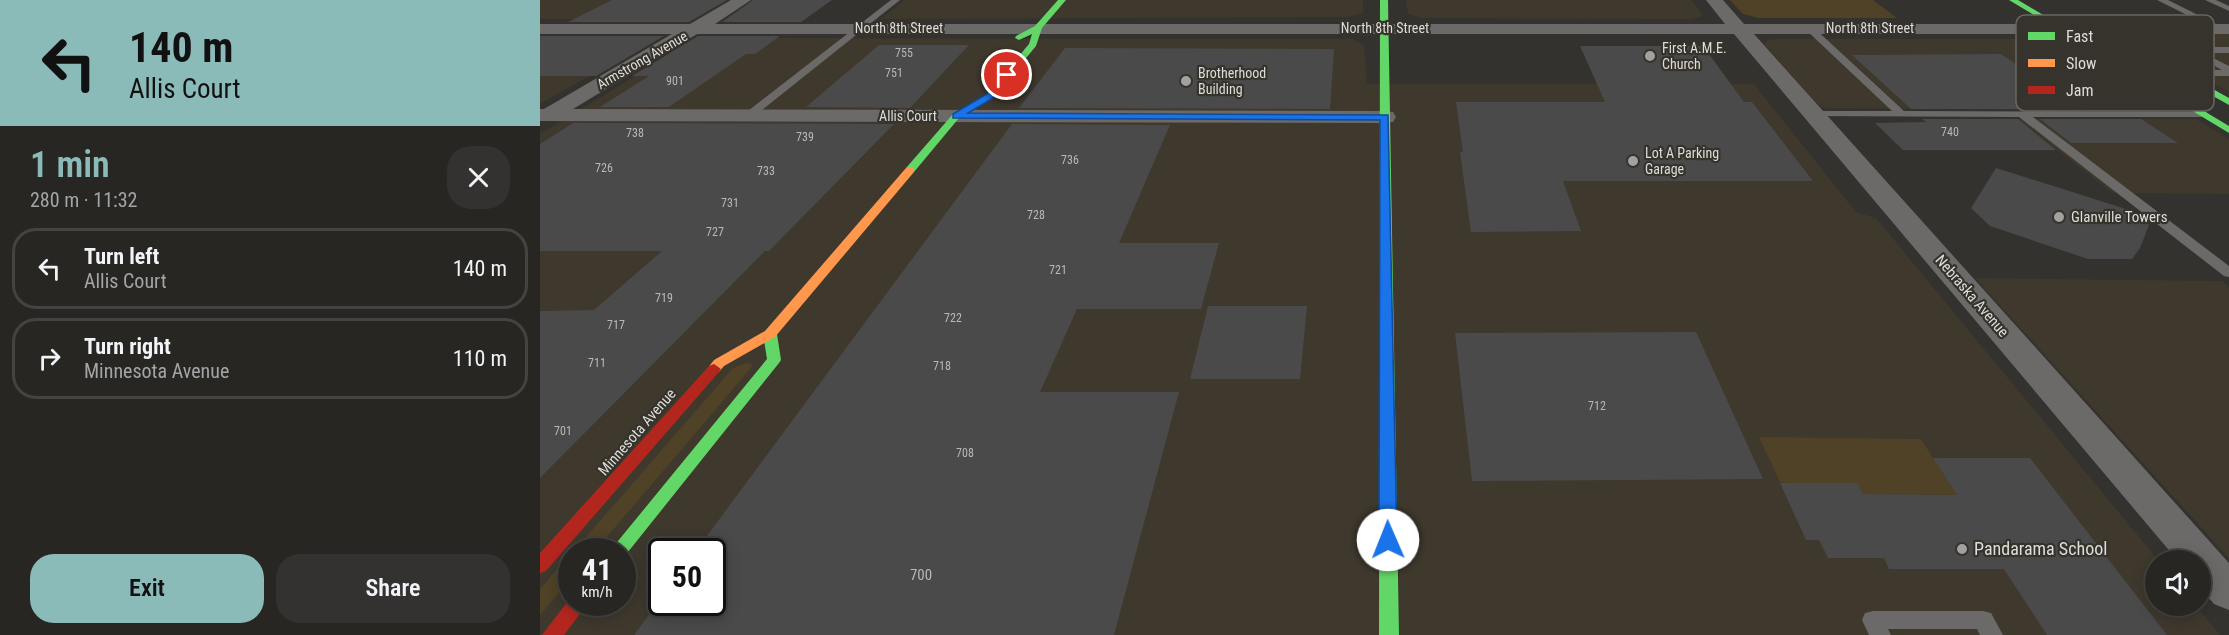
<!DOCTYPE html>
<meta charset="utf-8">
<style>
body{margin:0;font-family:"Roboto Condensed",sans-serif;background:#333230;color:#f1f3f6;height:100vh;display:flex;flex-direction:column;font-size:22px;white-space:nowrap}
*{box-sizing:border-box;margin:0}
p{font-size:20px;color:#a4a5a6}
.icon{flex:none;width:33px;height:33px;fill:none;stroke:currentColor;stroke-width:2;stroke-linecap:round;stroke-linejoin:round}
.map{position:relative;flex:1;overflow:hidden}
.side{display:flex;flex-direction:column;background:#272623;width:540px}
.side>*{flex:none}
.hud{background:#8bbbb9;color:#111;overflow:hidden}
.buttons{position:absolute;left:1605px;top:550px;display:grid;gap:12px}
.buttons a{display:grid;place-items:center;width:66px;height:66px;border-radius:50%;background:#272623;box-shadow:0 3px 15px #0003,0 0 0 2px #434341;font-size:30px}
.speed{position:absolute;left:18px;top:538px;display:flex;gap:12px;font-size:30px;font-weight:700;text-align:center}
.speed>*{display:grid;place-content:center;width:78px;height:78px;border-radius:50%;background:#272623;box-shadow:0 3px 15px #0003,0 0 0 2px #434341;line-height:1}
.speed small{font-size:15px;font-weight:400}
.speed .limit{border:3px solid #111;border-radius:9px;background:#fff;color:#111}
.pin{position:absolute;display:grid;place-items:center;width:51px;height:51px;color:#fff;margin:-26px;border:3px solid #fff;border-radius:50%;box-shadow:0 2px 6px #0007}
.me{position:absolute;width:66px;margin:-33px;rotate:359deg;stroke-linejoin:round;filter:drop-shadow(0 0 4px #0008)}
.turn{display:flex;align-items:center;gap:21px;height:126px;padding:0 30px;font-size:27px}
.turn .icon{width:78px;height:78px;stroke-width:2.5}
.turn b{display:block;font-size:42px;line-height:51px}
.round{display:grid;place-items:center;flex:none;width:63px;height:63px;border-radius:24px;background:#333230}
.overview{display:flex;align-items:center;justify-content:space-between;height:102px;padding:0 30px}
h1{font-size:36px;font-weight:600;line-height:45px;color:#8bbbb9}
.cta{display:flex;gap:12px;margin-top:auto;padding:12px 30px}
.cta a{flex:1;height:69px;border-radius:24px;background:#8bbbb9;color:#111;font-size:24px;font-weight:600;line-height:69px;text-align:center}
.cta a+a{background:#333230;color:#f1f3f6}
ul{padding:0;list-style:none}
li{display:flex;align-items:center;gap:18px;height:81px;margin:0 12px 9px;padding:0 18px;border:3px solid #434341;border-radius:24px}
li div{flex:1}
li b{display:block;font-size:22px}
li em{font-style:normal}
main{display:flex;flex:1;min-height:0}
.map>svg:first-child{display:block}
.built{fill:#3e382d;fill-rule:evenodd}
.green{fill:#504226}
.building{fill:#4b4a4a}
.lines{fill:none;stroke-linecap:round;stroke-linejoin:round}
.lane{fill:#6b6a69;fill-rule:evenodd}
.street{fill:#6b6a69;fill-rule:evenodd}
.fast{fill:#63d668;fill-rule:evenodd}
.slow{fill:#ff974d;fill-rule:evenodd}
.jam{fill:#b3261e;fill-rule:evenodd}
.route{fill:#1a73e8;stroke:#114b97;stroke-width:1.5}
.poi-dot{fill:#a3a19e;stroke:#36332d;stroke-width:2}
.labels{text-anchor:middle;stroke-width:4.5;stroke-linejoin:round;paint-order:stroke}
.number-label{font-size:12px;fill:#bab8b5}
.far-street-label{font-size:14px;fill:#dfddd9;stroke:#36332d}
.far-poi-label{font-size:14px;fill:#dfddd9;stroke:#36332d;text-anchor:start}
.poi-label{font-size:15px;fill:#dfddd9;stroke:#36332d;text-anchor:start}
.street-label{font-size:15px;fill:#dfddd9;stroke:#36332d}
.near-number-label{font-size:15px;fill:#bab8b5}
.near-poi-label{font-size:18px;fill:#dfddd9;stroke:#36332d;text-anchor:start}
.key{fill:#36332d;stroke:#696661;stroke-width:1.5}
.key-label{font-size:16px;fill:#dfddd9}
</style>
<main>
<section class="side">
<div class="hud">
<div class="turn"><svg class="icon" aria-label="left" viewBox="0 0 24 24"><path d="M17 20v-9H6M10 6l-5 5 5 5"/></svg><div><b>140 m</b>Allis Court</div></div>
</div>
<div class="overview"><div><h1>1 min</h1><p>280 m · 11:32</p></div><a class="round"><svg class="icon" aria-label="close" viewBox="0 0 24 24"><path d="M6 6l12 12M18 6L6 18"/></svg></a></div>
<ul>
<li><svg class="icon" aria-label="left" viewBox="0 0 24 24"><path d="M17 20v-9H6M10 6l-5 5 5 5"/></svg><div><b>Turn left</b><p>Allis Court</p></div><em>140 m</em></li>
<li><svg class="icon" aria-label="right" viewBox="0 0 24 24"><path d="M7 20v-9h11M14 6l5 5-5 5"/></svg><div><b>Turn right</b><p>Minnesota Avenue</p></div><em>110 m</em></li>
</ul>
<div class="cta"><a>Exit</a><a>Share</a></div>
</section>
<div class="map">
<svg width="1689" height="635" viewBox="0 0 1689 635">
<rect width="100%" height="100%" fill="#34322f"/>
<path class="built" d="M0 0H184L132 19H0Z
M364 0H823V13L808 17 341 19Z
M866 0H1151L1162 14 1160 17 1150 19 882 18 868 14Z
M1607 34H1689V92L1601 43 1596 38Z
M183 38 813 39 824 45 827 84H1214L1316 212 1336 218 1619 561H1616V606H1656L1680 635H0V134L146 45ZM32 552H82V603H32ZM122 552H172V603H122Z
M0 39 103 45 0 104Z
M1238 39H1518L1533 44 1631 105 1630 108 1619 111 1286 108 1277 104 1224 44 1228 40Z
M1478 119H1656L1689 139V194L1573 193Z
M1435 278 1682 281 1689 287V558Z"/>
<path class="green" d="M1190 0H1333L1357 18H1219L1203 14Z
M206 363 212 364 211 368 54 552H33L193 368Z
M1219 437 1381 439 1417 495 1323 494 1240 482Z
M31 553V578L0 615V589Z"/>
<path class="building" d="M72 0H187L149 22H28Z
M213 0H292L261 22H182Z
M0 36H124L56 76H0Z
M158 36H240L215 54H206L129 107H60L109 76H92Z
M339 45H429L370 108 266 107Z
M1040 46H1163L1204 102H1212L1273 181H1023L1041 231 931 232 920 152H923L916 102H1065Z
M525 48 794 49 790 109 479 108Z
M1461 54 1498 79H1538L1586 109H1371L1312 55Z
M1382 119H1478L1516 150H1363L1335 123 1386 122Z
M1500 119H1601L1638 143H1531Z
M33 123 354 124 229 251H225L0 478V311L54 310 122 251H0V144Z
M472 124 630 125 579 243H679L661 309H537L500 392H639L574 635H94L122 597V603H172V552H155Z
M1456 168 1586 209 1609 225 1600 248 1592 259H1548L1450 226 1431 208Z
M668 306H767L760 379H650Z
M1156 332 1223 479 932 481 915 333Z
M1393 458H1490L1627 635H1507L1464 569H1349L1344 558H1288L1279 540H1266L1240 483H1317L1323 494 1417 495Z"/>
<g class="lines">
<path class="lane" d="M351 0H360L212 118H204V114Z
M1617 0H1628L1686 29 1679 31Z
M1665 0H1676L1689 6V11Z
M1266 26H1272L1364 111 1667 112V116L1663 117H1493L1689 266V277L1684 276 1479 117 1271 116 1270 114 1275 111H1352L1266 30Z
M1474 26 1595 102 1596 104 1587 106 1471 31 1470 29Z
M1689 47V53H1663L1689 66V76H1638L1633 73 1638 70H1682L1646 50 1651 47Z
M1333 611H1443L1451 613 1463 635H1440L1437 629H1348L1351 635H1329L1322 620 1325 613Z"/>
<path class="street" d="M191 0H211L175 24H1185L1166 0H1183L1204 24H1689V34H1214L1689 563V610L1674 604 1660 588V561H1638L1194 34H157L33 109 845 111 853 112 856 117 853 122 845 123 0 121V109H4L132 34H0V24H150Z"/>
<path class="fast" d="M518 0H526L502 28 496 46 453 98 419 118 374 172H366V168L413 114 447 94 489 44 492 34 479 40 475 38 476 36 495 26Z
M840 0H848L859 635H839Z
M1469 0H1478L1689 126V133Z
M1617 58 1689 98V105L1614 63 1613 61Z
M230 330 237 334 241 360 239 363 84 557 82 558V552H69L227 359 223 334Z"/>
<path class="slow" d="M370 167 374 168V172L235 337 184 366 179 372H169L167 369 174 360 225 331 366 168Z"/>
<path class="jam" d="M174 364 181 369 179 372 6 571 0 573V553L169 366Z
M31 597 32 603H48L24 635H2Z"/>
</g>
<path class="route" d="M464 73 472 75 453 98 428 113 848 115 857 540 854 545 848 547 842 545 839 540 840 120 413 118V114L447 94Z"/>
<g class="poi-dot">
<circle cx="1110" cy="56" r="6"/>
<circle cx="646" cy="81" r="6"/>
<circle cx="1093" cy="161" r="6"/>
<circle cx="1519" cy="217" r="6"/>
<circle cx="1422" cy="549" r="6"/>
</g>
<g class="labels">
<g class="number-label">
<text x="364" y="57">755</text>
<text x="354" y="77">751</text>
<text x="135" y="85">901</text>
<text x="1410" y="136">740</text>
<text x="95" y="137">738</text>
<text x="265" y="141">739</text>
<text x="530" y="164">736</text>
<text x="64" y="172">726</text>
<text x="226" y="175">733</text>
<text x="190" y="207">731</text>
<text x="496" y="219">728</text>
<text x="175" y="236">727</text>
<text x="518" y="274">721</text>
<text x="124" y="302">719</text>
<text x="413" y="322">722</text>
<text x="76" y="329">717</text>
<text x="57" y="367">711</text>
<text x="402" y="370">718</text>
<text x="1057" y="410">712</text>
<text x="23" y="435">701</text>
<text x="425" y="457">708</text>
</g>
<g class="far-street-label">
<text x="359" y="33">North 8th Street</text>
<text x="845" y="33">North 8th Street</text>
<text x="1330" y="33">North 8th Street</text>
<text transform="translate(102 60) rotate(-30)" y="5">Armstrong Avenue</text>
<text x="368" y="121">Allis Court</text>
</g>
<g class="far-poi-label">
<text x="1122" y="53">First A.M.E.<tspan x="1122" dy="16">Church</tspan></text>
<text x="658" y="78">Brotherhood<tspan x="658" dy="16">Building</tspan></text>
<text x="1105" y="158">Lot A Parking<tspan x="1105" dy="16">Garage</tspan></text>
</g>
<g class="poi-label">
<text x="1531" y="222">Glanville Towers</text>
</g>
<g class="street-label">
<text transform="translate(1432 296) rotate(49)" y="5">Nebraska Avenue</text>
<text transform="translate(97 432) rotate(-49)" y="5">Minnesota Avenue</text>
</g>
<g class="near-number-label">
<text x="381" y="580">700</text>
</g>
<g class="near-poi-label">
<text x="1434" y="555">Pandarama School</text>
</g>
</g>
<rect x="1476" y="15" width="198" height="96" rx="9" class="key"/>
<rect x="1488" y="32" width="27" height="8" fill="#63d668"/>
<rect x="1488" y="59" width="27" height="8" fill="#ff974d"/>
<rect x="1488" y="86" width="27" height="8" fill="#b3261e"/>
<g class="key-label">
<text x="1526" y="42">Fast</text>
<text x="1526" y="69">Slow</text>
<text x="1526" y="96">Jam</text>
</g>
</svg>
<div class="buttons">
<a><svg class="icon" aria-label="sound" viewBox="0 0 24 24"><path d="M4 9h4l5-4v14l-5-4H4zM17 9q2 3 0 6"/></svg></a>
</div>
<div class="speed"><div>41<small>km/h</small></div><div class="limit">50</div></div>
<div class="pin" style="left:467px;top:75px;background:#d93025"><svg class="icon" aria-label="arrive" viewBox="0 0 24 24"><path d="M6 21V4h12l-3 4 3 4H6"/></svg></div>
<svg class="me" style="left:848px;top:540px" viewBox="-20 -20 40 40"><circle r="19" fill="#fff"/><path d="M0-13L10 11 0 6-10 11z" fill="#1a73e8"/></svg>
</div>
</main>
